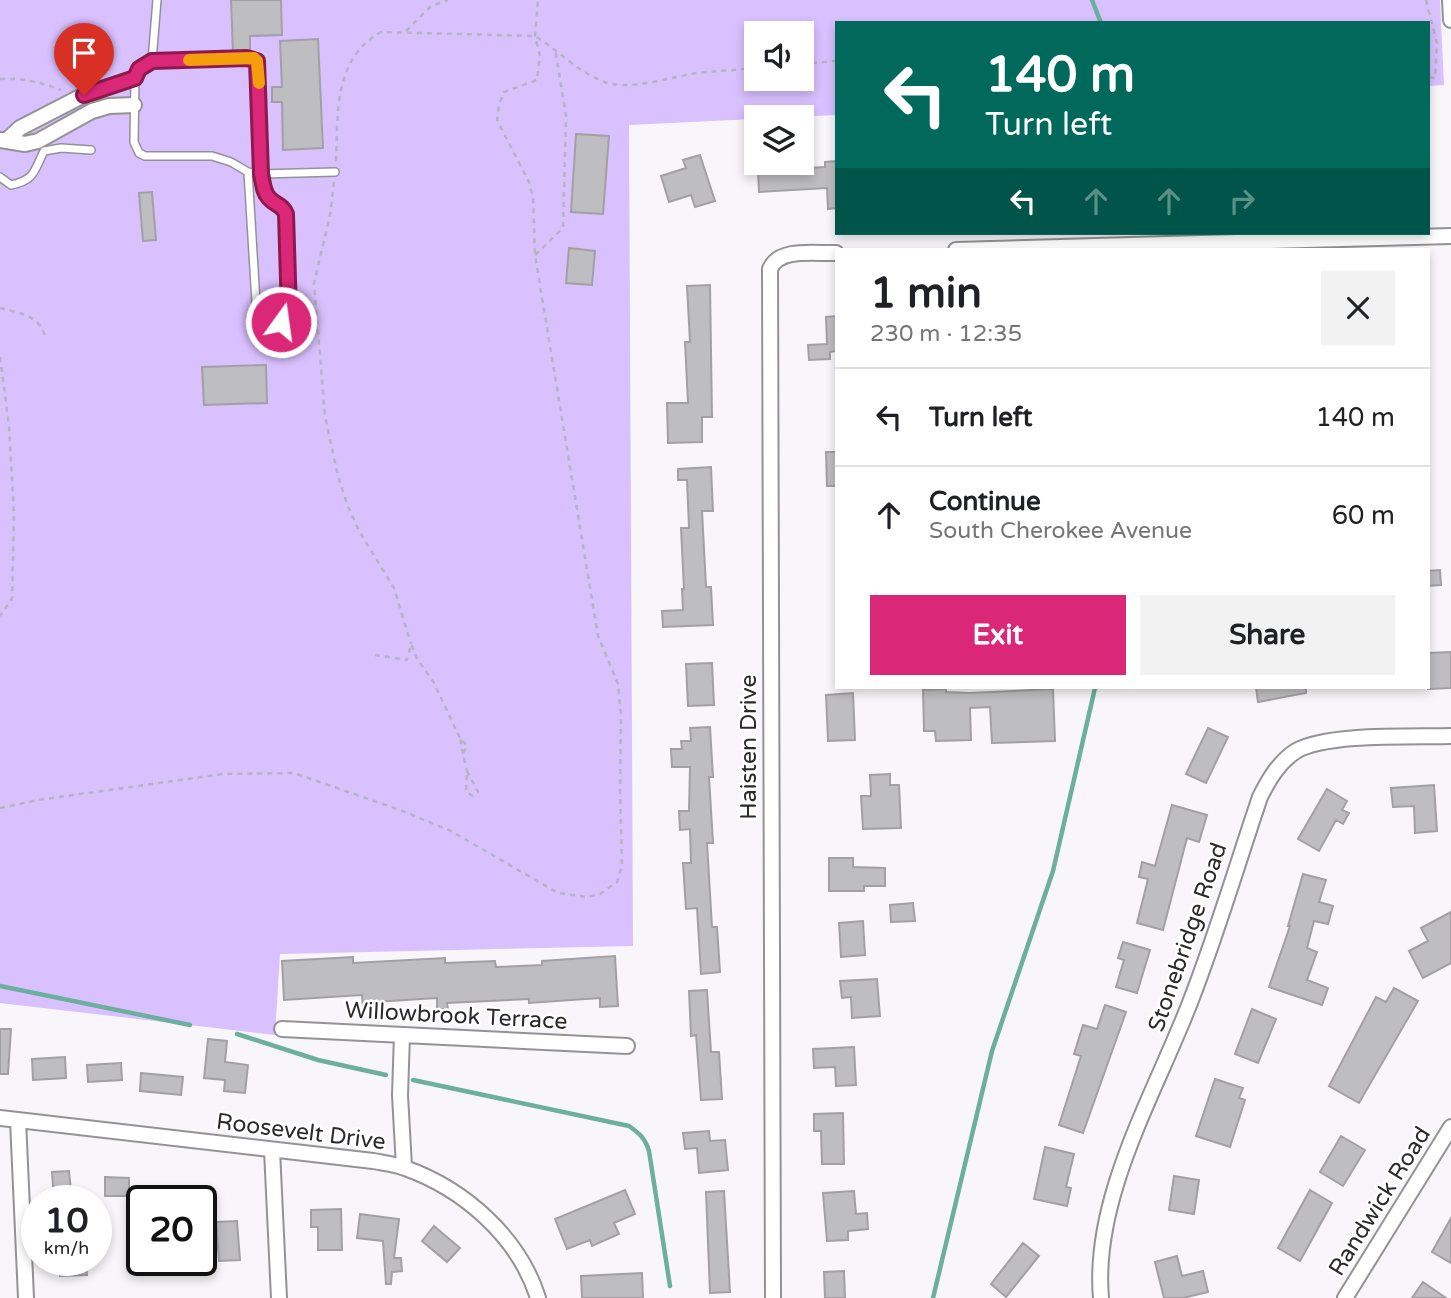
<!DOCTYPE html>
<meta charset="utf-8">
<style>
body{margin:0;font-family:"Varela Round",sans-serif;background:#f2f2f2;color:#202124;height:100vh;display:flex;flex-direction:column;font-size:26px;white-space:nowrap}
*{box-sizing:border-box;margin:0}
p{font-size:23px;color:#757577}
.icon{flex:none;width:38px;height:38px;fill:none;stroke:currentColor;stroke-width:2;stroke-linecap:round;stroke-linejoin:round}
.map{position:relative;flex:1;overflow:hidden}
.side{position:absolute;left:835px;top:248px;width:595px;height:441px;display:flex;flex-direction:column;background:#fff;border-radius:0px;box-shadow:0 4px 10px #0003}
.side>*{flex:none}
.guide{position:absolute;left:835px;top:21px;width:595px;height:214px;border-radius:0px;box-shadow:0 4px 10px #0003;background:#00695c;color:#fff;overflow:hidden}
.controls{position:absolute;left:744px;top:21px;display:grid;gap:14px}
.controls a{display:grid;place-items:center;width:70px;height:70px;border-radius:0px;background:#fff;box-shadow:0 4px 10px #0003;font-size:35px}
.speed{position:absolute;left:21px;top:1185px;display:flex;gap:14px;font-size:35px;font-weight:700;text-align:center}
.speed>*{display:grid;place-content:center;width:91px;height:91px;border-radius:50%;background:#fff;box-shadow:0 4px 10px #0003;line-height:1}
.speed small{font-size:18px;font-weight:400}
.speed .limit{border:4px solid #111;border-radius:10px;background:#fff;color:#111}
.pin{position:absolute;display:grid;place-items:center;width:60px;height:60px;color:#fff;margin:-72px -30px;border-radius:50% 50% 50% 0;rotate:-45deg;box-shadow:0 0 7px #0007}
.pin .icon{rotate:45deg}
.me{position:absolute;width:77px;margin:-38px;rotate:14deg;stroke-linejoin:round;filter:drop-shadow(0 0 5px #0008)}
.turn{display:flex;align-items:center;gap:24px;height:147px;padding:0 35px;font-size:32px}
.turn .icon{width:91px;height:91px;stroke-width:2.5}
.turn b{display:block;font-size:49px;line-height:60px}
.lanes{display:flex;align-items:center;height:66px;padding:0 35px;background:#0003;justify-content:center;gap:35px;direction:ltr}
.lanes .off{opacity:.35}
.round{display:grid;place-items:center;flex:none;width:74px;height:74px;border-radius:0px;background:#f2f2f2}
.summary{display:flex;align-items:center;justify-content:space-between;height:119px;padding:0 35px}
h1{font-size:42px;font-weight:700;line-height:52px}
.button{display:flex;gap:14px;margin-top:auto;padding:14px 35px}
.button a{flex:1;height:80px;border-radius:0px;background:#db2777;color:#fff;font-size:28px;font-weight:700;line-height:80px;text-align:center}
.button a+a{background:#f2f2f2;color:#202124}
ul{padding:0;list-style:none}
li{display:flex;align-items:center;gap:21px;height:98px;padding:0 35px;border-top:2px solid #e0e0e0}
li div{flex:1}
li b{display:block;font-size:26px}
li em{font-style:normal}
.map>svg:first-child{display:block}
.green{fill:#d9c0fe;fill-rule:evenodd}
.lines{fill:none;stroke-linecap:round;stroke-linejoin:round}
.stream{stroke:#6caf9d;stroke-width:4.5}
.building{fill:#bebdc1;stroke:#a2a0a4;stroke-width:2}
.lane-casing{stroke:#939295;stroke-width:10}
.street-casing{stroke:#939295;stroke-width:18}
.path{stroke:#b7b5b9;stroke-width:2.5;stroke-dasharray:5 5;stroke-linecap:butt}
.lane{stroke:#fff;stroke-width:7}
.street{stroke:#fff;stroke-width:14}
.route-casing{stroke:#8e194d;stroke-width:18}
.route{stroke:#db2777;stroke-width:12}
.slow{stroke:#f59e0b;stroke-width:12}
.labels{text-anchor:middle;stroke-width:5;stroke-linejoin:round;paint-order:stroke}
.street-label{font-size:23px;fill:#2a292b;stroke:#fff}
</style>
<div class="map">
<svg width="1451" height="1298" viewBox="0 0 1451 1298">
<rect width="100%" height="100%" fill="#f8f6fa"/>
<path class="green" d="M0 0H1440L1444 85 1428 86V23H836V115L629 125 633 946 280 954 275 1035 0 1003ZM756 33H802V79H756Z"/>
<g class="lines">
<path class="stream" d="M1092 0 1101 23
M0 986 190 1025
M237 1034 318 1060 386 1075
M413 1080 629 1126C639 1133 645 1138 649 1151L670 1286
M933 1298 992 1051 1053 871 1095 688"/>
</g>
<path class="building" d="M231 0H281L282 35 250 36V53L233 52Z
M318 39 323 148 283 150 282 102H272V87H282L280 41Z
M576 134 609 136 603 214 571 212Z
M700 155 715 201 695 207 691 195 669 202 661 176 686 168 683 160Z
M836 161V208L828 209 827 188 759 192 758 171 825 167V162Z
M152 192 156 240 143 241 139 193Z
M569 248 595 251 592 285 566 283Z
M710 285 712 417H702V442L668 443 667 403H688L685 342H690L687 286Z
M836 316V351L830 352V359L809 360 808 345 827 344 826 317Z
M266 365 267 403 204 405 202 367Z
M826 452H836V486H827Z
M711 467 713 511H702L706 587H711L713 625 663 627 662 611 683 610 682 589H684L681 528H689L687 480H678V469Z
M1440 570 1441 585 1428 586V571Z
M1451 652V688L1428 689V653Z
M712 663 714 705 688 706 686 664Z
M1256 688H1306V693L1258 702Z
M946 689V692L969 693 1053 689 1055 741 992 743 990 707 970 708 971 740 936 741 935 731H924L923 690Z
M853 693 855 740 828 741 826 695Z
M710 727 713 777H709L713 843H707L712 927H717L720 972 701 974 697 908 686 909 683 863H691L690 829 680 830 679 811H689L690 767H672L671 749H682L681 741H691L690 728Z
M1208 728 1228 737 1206 783 1186 774Z
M890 774V785H899L901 828 863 829 861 796H871L870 775Z
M1434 785 1437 831 1415 833 1414 806 1393 807 1391 788Z
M1327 789 1347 801 1342 810 1349 813 1343 824 1336 820 1319 851 1298 839Z
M1172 805 1207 815 1199 842 1187 838 1163 930 1137 923 1148 879 1139 877 1142 862 1155 866Z
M829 858H853V867L885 868V886H864V891H829Z
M1303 874 1326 880 1319 902 1333 906 1328 924 1314 921 1307 948 1317 952 1307 980 1328 988 1322 1005 1269 987 1290 926H1288Z
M913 903 915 921 891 922 890 905Z
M1451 912V963L1423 978 1409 951 1428 941 1421 928Z
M863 921 865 955 841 957 839 923Z
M1123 942 1150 950 1137 993 1116 987 1124 960 1118 958Z
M615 956 618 1006 600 1007V998L529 1003V999L447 1003 448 1009H437V998L374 1002V1007L363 1008 362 995 284 1000 282 961 353 957V963L445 958V963L495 961 496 967 542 965V961Z
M877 979 880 1016 852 1018 851 997 842 998 840 981Z
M1394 988 1418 1001 1359 1103 1329 1086 1376 997 1386 1002Z
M707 990 711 1052H719L722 1099 701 1100 696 1035 691 1036 689 991Z
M1105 1005 1126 1012 1083 1133 1059 1125 1081 1056 1074 1054 1083 1025 1097 1029Z
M1252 1009 1276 1019 1258 1063 1235 1054Z
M0 1029H11L8 1074H0Z
M208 1039 227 1041 225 1062 248 1065 245 1093 224 1091 225 1080 204 1078Z
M854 1047 856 1085 836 1086 835 1067 814 1068 813 1049Z
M65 1057 66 1078 33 1080 32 1059Z
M121 1063 122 1080 88 1082 87 1065Z
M141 1073 183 1077 181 1095 140 1091Z
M1215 1079 1243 1088 1239 1098 1245 1100 1230 1147 1196 1136Z
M843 1113 844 1164H822L821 1131H814V1114Z
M709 1131 710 1141 725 1140 728 1170 699 1173 697 1148 685 1149 683 1133Z
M1341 1136 1365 1150 1343 1186 1320 1172Z
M1045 1147 1074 1154 1066 1187 1071 1188 1067 1206 1034 1199Z
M69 1171 72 1200H54L52 1172Z
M1174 1176 1199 1180 1194 1214 1169 1210Z
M105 1177 129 1178V1196H105Z
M146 1190 181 1192 180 1200H145Z
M625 1190 635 1214 614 1223 619 1234 592 1246 590 1240 567 1249 555 1219Z
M1310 1190 1332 1203 1300 1261 1278 1248Z
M724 1191 730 1292 710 1293 706 1192Z
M854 1191 856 1214 867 1213 868 1229 848 1231V1240L827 1241 823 1193Z
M341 1209 342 1250H318V1227H311V1210Z
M360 1214 399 1219 394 1258H401L402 1271 392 1272 391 1284H386L383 1241 357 1238Z
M1451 1218V1263L1432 1252Z
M237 1221 240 1260 219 1261 216 1222Z
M434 1226 460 1248 447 1262 422 1241Z
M1023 1243 1039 1256 1006 1297 991 1284Z
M1177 1256 1182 1276 1203 1271 1208 1292 1183 1298H1164L1155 1262Z
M59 1260H86L87 1275 60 1276Z
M844 1271 845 1298H825L824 1272Z
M642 1273 643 1298H582L581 1276Z
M1423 1282 1446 1298H1412Z"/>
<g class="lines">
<g class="lane-casing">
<path id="lane" d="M152 61 157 0
M248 172 256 302 260 317 266 324C276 322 285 323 289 312L287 214C283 205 275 205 269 198 263 192 263 182 261 174L257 61 247 58 152 61 139 69 135 78 134 142 139 153 145 156H212L231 162 248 172 261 174 335 172
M0 177 11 185C35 180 34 171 44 151L61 148 91 150"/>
</g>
<g class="street-casing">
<path id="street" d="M1450 0 1451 20
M1 140 25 144 38 141 92 111 109 106 134 105
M7 140 20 128 84 95 135 78
M956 250 1451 236
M282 1029 627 1046
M402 1035 400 1095 404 1167
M0 1118 373 1161C384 1163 395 1164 405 1168 464 1189 519 1237 538 1298
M18 1120 26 1298
M272 1150 279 1298
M773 1298 770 269C779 247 816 254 836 253
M1101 1298C1092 1197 1156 1092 1191 1000 1217 933 1237 865 1260 797 1269 779 1279 762 1296 751 1327 733 1413 737 1451 736
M1345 1298 1451 1127"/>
</g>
<path class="path" d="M1426 0 1437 43 1435 78 1428 77
M406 31 431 6 448 0
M802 64 836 61
M0 79C23 78 40 82 61 90
M336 161C338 113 333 59 381 32L535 36C558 50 577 71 602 81 627 92 670 77 697 73 717 71 736 70 756 68
M334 182 330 215 314 283 325 416 338 476 347 504 359 531 394 588 411 644
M535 255 563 228 566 116 555 48
M0 308C19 313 39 315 45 336
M0 357 9 426 14 514 12 599 0 616
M375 655 407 660 411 644 417 659 433 681 460 738
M463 754 460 738 467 746 463 754 467 771
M467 771 478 792 473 796 466 792Z
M0 808 38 800 223 774 294 773 400 810 451 831 558 893 587 897 600 894 617 882 622 866 620 790 621 714 618 684 598 636 535 255 533 198 529 182 497 120 499 105 504 92 537 80 540 56 535 36 538 0"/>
<use href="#lane" class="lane"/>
<use href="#street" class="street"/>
</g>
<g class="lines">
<g class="route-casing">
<path id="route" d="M84 95 135 78 139 69 152 61 247 58 257 61 261 174C263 182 263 192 269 198 275 205 283 205 286 214L289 312 287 317 281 322"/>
</g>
<use href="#route" class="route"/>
<path class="slow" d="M189 60 254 58 257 61 259 83"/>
</g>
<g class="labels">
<g class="street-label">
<text transform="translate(748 747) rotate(-90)" y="8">Haisten Drive</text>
<text transform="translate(1187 937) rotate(-71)" y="8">Stonebridge Road</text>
<text transform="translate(456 1015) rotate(3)" y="8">Willowbrook Terrace</text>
<text transform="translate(301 1131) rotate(7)" y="8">Roosevelt Drive</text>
<text transform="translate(1379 1201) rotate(-58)" y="8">Randwick Road</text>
</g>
</g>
</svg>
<div class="controls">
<a><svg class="icon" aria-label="sound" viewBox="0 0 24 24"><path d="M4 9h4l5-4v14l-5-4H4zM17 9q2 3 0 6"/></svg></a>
<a><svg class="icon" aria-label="layers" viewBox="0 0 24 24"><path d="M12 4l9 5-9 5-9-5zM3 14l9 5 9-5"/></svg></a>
</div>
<div class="speed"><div>10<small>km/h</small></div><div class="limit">20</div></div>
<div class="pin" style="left:84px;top:95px;background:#d93025"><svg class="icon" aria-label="arrive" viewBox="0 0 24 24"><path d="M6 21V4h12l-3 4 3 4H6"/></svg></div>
<svg class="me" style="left:281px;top:322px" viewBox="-20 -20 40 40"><circle r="17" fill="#db2777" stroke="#fff" stroke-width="3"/><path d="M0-11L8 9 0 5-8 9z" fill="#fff"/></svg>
<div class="guide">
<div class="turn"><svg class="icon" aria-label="left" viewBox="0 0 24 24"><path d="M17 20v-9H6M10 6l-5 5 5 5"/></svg><div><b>140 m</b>Turn left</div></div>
<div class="lanes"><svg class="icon" aria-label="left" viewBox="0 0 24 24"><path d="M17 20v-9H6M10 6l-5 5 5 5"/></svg><svg class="icon off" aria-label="ahead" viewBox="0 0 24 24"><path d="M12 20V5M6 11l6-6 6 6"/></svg><svg class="icon off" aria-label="ahead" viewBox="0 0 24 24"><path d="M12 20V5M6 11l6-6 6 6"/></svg><svg class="icon off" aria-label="right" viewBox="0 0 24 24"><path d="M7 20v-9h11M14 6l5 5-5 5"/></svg></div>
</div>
<section class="side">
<div class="summary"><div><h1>1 min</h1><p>230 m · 12:35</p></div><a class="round"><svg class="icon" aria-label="close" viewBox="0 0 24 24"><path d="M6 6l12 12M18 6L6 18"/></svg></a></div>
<ul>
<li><svg class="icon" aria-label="left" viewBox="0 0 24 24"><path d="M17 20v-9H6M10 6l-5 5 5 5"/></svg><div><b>Turn left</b></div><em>140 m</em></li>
<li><svg class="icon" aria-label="ahead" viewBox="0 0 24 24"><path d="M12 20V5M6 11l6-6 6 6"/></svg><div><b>Continue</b><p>South Cherokee Avenue</p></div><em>60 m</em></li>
</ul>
<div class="button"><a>Exit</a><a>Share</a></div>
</section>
</div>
